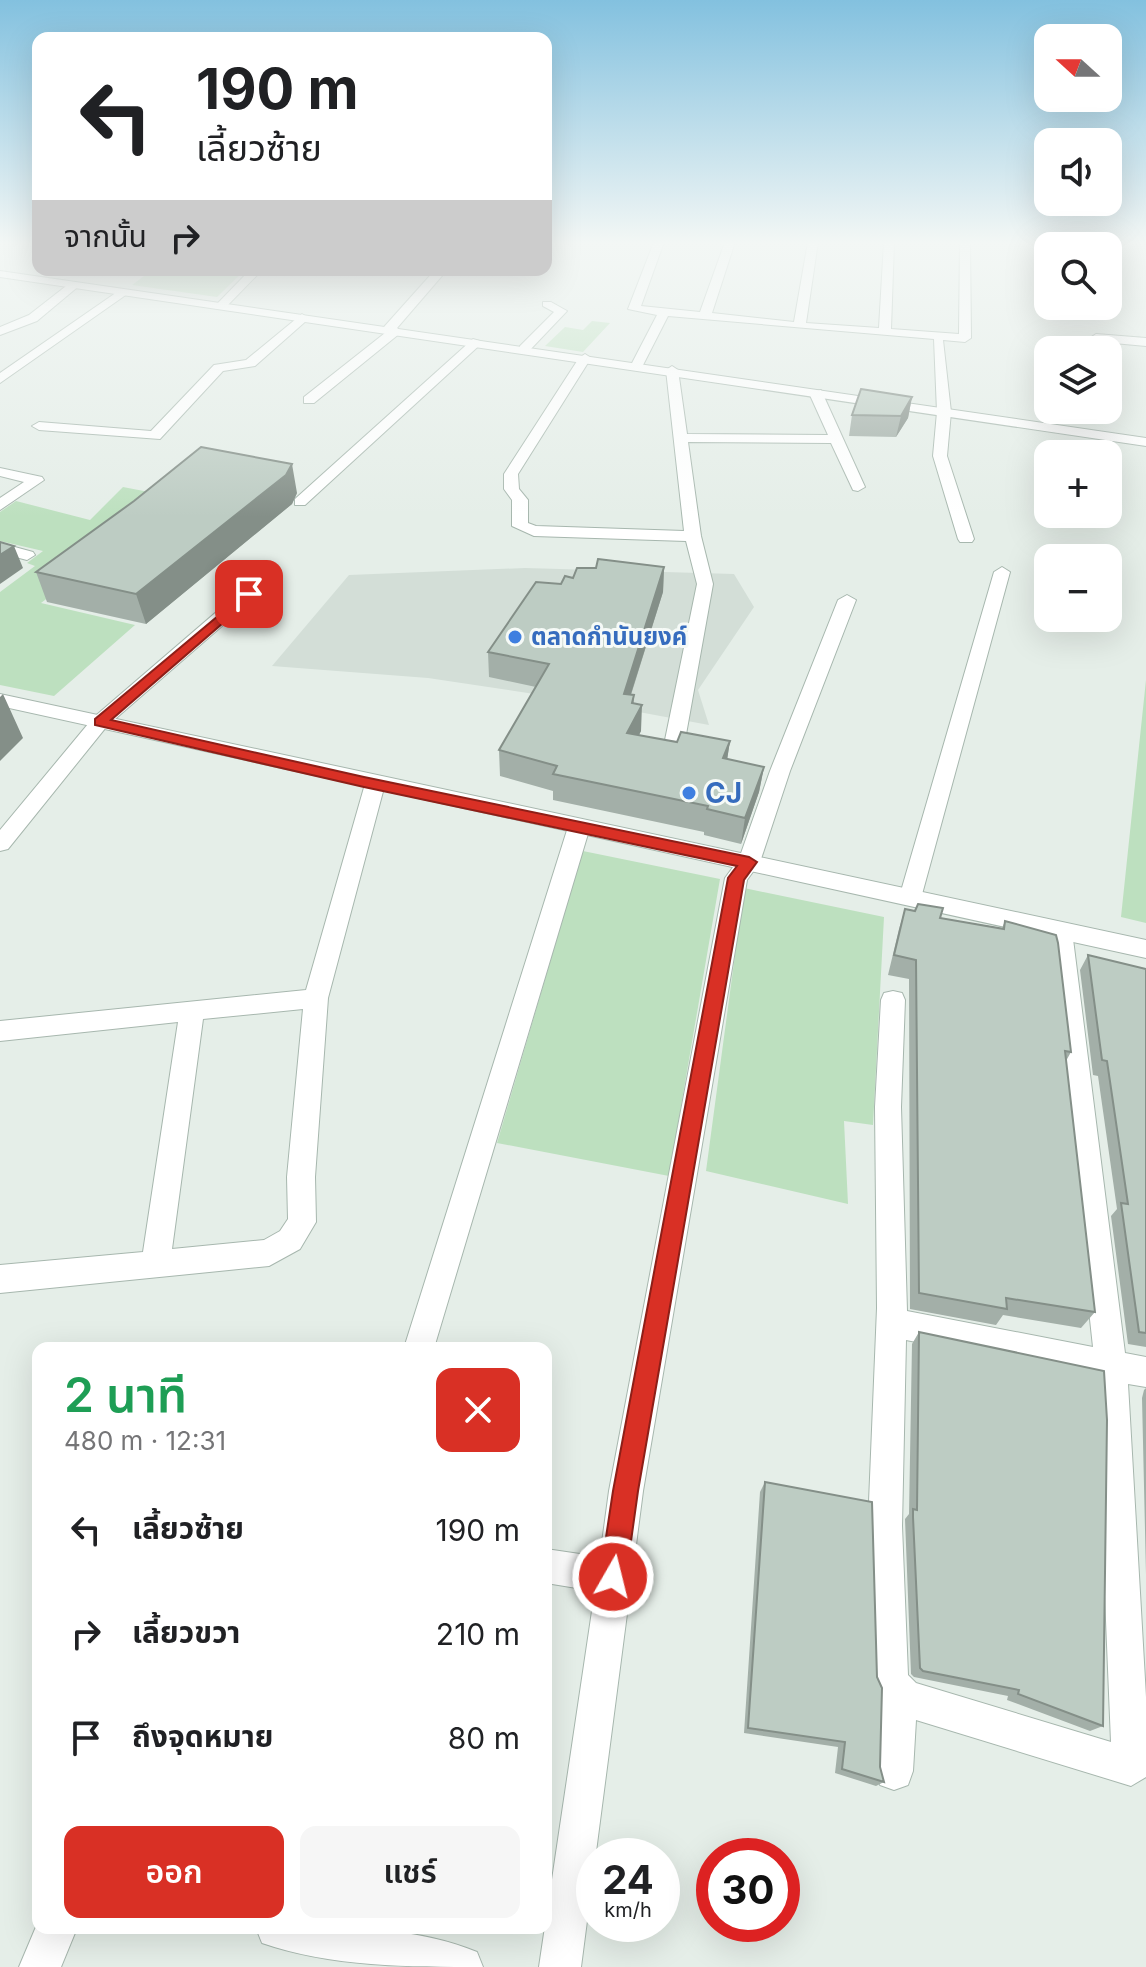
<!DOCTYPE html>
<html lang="th">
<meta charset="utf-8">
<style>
body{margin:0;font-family:Inter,"Noto Sans Thai",sans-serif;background:#f6f6f6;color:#202124;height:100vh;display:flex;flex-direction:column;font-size:30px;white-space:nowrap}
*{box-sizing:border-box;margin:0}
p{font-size:26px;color:#757577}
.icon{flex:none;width:44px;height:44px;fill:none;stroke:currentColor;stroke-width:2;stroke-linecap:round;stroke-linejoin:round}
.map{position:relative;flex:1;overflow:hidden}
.details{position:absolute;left:32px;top:1342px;width:520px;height:592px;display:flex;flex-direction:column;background:#fff;border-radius:16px;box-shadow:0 8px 32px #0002}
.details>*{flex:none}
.guide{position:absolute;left:32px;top:32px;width:520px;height:244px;border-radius:16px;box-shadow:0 8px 32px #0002;background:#fff;color:#202124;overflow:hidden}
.needle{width:52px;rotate:291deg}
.fabs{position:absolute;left:1034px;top:24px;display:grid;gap:16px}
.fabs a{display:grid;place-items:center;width:88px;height:88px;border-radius:16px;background:#fff;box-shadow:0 8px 32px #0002;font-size:40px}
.speed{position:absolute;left:576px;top:1838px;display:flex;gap:16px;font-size:40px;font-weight:700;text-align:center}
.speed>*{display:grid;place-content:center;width:104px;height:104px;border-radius:50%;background:#fff;box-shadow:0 8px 32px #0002;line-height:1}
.speed small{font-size:20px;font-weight:400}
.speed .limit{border:12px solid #d22;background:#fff;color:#111}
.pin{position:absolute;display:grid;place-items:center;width:68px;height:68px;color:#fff;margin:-34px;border-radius:16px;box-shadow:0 4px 12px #0006}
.me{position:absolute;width:88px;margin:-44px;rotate:8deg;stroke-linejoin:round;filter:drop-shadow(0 0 6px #0008)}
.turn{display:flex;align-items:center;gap:28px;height:168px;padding:0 32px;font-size:36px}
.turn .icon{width:104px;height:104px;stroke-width:2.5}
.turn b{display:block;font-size:56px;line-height:68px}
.then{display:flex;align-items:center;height:76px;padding:0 32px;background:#0003;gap:16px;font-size:30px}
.round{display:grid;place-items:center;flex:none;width:84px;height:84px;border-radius:16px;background:#f6f6f6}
.overview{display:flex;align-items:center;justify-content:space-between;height:136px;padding:0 32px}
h1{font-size:48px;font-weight:600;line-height:60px;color:#1e9e55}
.button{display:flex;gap:16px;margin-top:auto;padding:16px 32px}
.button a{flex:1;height:92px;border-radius:16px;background:#d93025;color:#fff;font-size:32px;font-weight:600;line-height:92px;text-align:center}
.button a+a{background:#f6f6f6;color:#202124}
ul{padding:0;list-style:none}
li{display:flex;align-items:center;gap:24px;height:104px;padding:0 32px}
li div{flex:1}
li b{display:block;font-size:30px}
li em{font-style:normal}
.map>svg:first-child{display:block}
.built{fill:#d3ded7}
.green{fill:#bde0bf}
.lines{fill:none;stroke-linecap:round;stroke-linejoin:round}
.minor-casing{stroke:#a7b7ae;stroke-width:2}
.tertiary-casing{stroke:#a7b7ae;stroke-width:2}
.minor{fill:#fff;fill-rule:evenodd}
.tertiary{fill:#fff;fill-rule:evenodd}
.wall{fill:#a3afa8}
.shaded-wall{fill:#848f88}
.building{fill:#bdccc3;stroke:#848f88;stroke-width:2}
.route{fill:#d93025;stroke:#8d1f18;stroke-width:2}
.shop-dot{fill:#3f7fe0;stroke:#f6faf7;stroke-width:3}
.labels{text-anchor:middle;stroke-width:6;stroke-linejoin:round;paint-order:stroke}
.far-shop-label{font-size:24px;font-weight:bold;fill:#366cbe;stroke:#f6faf7;text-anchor:start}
.shop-label{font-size:28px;font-weight:bold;fill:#366cbe;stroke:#f6faf7;text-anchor:start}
</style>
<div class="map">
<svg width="1146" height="1967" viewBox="0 0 1146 1967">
<rect width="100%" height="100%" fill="#e5eee8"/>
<path class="built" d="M525 568 734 574 754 607 698 690 709 725 574 700 428 678 272 666 349 575Z"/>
<path class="green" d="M152 270H245L217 297 132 285Z
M592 321 610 323 583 352 545 346 565 327 583 330Z
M123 487 180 498 41 603 135 625 54 696 0 685V592L35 566 27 563 43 551 0 541V512L16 501 90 520Z
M1146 680V923L1121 917Z
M578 850 720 879 669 1176 497 1143 565 911Z
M744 888 884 917 873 1125 844 1121 848 1204 706 1171Z"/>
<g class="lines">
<g class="minor-casing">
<path id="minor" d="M654 242H664L641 306 700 312 725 242H735L712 313 794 322 808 242H818L806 323 879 328 884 242H894L891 329 959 334 960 242H970L971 338 965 342 943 340 951 412 947 456 974 539 972 542H960L958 539 933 456 937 412 934 339 668 316 643 365 632 368 631 365 657 315 628 309Z
M250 270H262L225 308H217V304Z
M435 270H447L397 328 401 331 399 334 314 403H304V397L385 333 384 327Z
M70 283 80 285 37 321 0 335V327L29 315Z
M120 290 130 292 0 383V373Z
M543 302H551L567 311 528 352H520V346L554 312 543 306Z
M302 314 308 318 306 321 255 366 223 371 160 439 39 430 32 426 39 422 151 431 214 365 246 360Z
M1096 334 1146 338V346L1092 341 1090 338Z
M473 339 483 342 305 505H295V499Z
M585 354 591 358 518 474 519 489 528 500V523L536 526 684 531 666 370 672 366 678 370 687 434 828 435 809 393 821 390 865 487 858 491 853 490 831 443 688 442 701 536 713 584 685 740 675 746 665 740 697 584 686 541 534 536 512 526V500L504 489V474L579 358Z
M0 468 42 477 44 480 0 510V498L24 482 0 476Z
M0 543 33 552 35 555 27 560 0 553Z
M1002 567 1010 572 921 898 918 904H902L899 898 994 572Z
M270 570 276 571 278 575 276 579 107 726 8 849 0 851V830L93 718 264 571Z
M847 595 856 600 790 771 760 862 747 880 643 1491 581 1967H539L595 1591 546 1583V1549L600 1557 609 1491 725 878 739 859 770 771 838 600Z
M375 777 385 784 328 998 315 1177 316 1222 300 1249 269 1266 0 1293V1265L143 1252 178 1022 0 1041V1021L306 990 365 784ZM303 1009 287 1177 288 1219 280 1231 264 1240 172 1249 203 1019Z
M579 820 586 822 590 827 434 1348H404L568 827 572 822Z
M1060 923 1068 925 1072 931 1125 1353 1146 1357V1387L1128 1384 1146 1697V1777L1131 1786 916 1720 913 1771 908 1785 894 1790 880 1785 875 1771 880 1699 872 1683 868 1526 877 1308 875 1107 881 1000 884 993 893 991 902 993 905 1000 901 1107 907 1311 1093 1347 1048 931 1052 925ZM906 1340 1096 1377 1111 1742 916 1683 908 1675 902 1526Z
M38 1922V1928H77L61 1967H19Z
M256 1928C330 1928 407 1923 477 1952L483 1967C409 1967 332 1967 262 1943Z"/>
</g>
<g class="tertiary-casing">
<path id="tertiary" d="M0 271 1146 438V446L0 277Z
M0 694 1146 940V958L0 706Z"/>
</g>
<use href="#minor" class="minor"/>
<use href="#tertiary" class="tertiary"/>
</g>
<path class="wall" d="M912 397 908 418 896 437 849 436 852 415Z
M297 493 292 504 146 624 47 602 36 572Z
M664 567 663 592 631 695 641 731 639 735 677 742 730 741 727 759 764 767 759 792 741 844 704 835V832L553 800V791L500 776 499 750 536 687 489 677 488 652 561 584Z
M905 909 940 918 1002 928 1005 921 1071 1052 1066 1061 1095 1312 1081 1328 1003 1315 996 1325 910 1309 909 979 888 975 899 929Z
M1088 955 1146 969V1347L1128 1344 1111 1216 1117 1209 1098 1076 1093 1075 1080 970Z
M919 1332 1103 1726 1090 1731 1007 1700 1008 1696 914 1677 911 1674 905 1519 909 1514 912 1344Z
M1146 1388V1574L1142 1398 1144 1390Z
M765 1482 877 1677 880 1767 884 1782 876 1786 835 1773 838 1747 744 1733 760 1492Z"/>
<path class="shaded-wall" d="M912 397 908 418 896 437 901 416Z
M292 464 297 493 292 504 146 624 136 594Z
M14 546 23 568 0 584V555Z
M664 567 663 592 623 719 624 694Z
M3 694 23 738 0 761V697Z
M634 695 632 724 642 705 641 731 626 759 627 733Z
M730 741 726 767 723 758Z
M764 767 759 792 741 844 745 818Z"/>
<path class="building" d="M861 389 912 397 901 416 852 415Z
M201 447 292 464 286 475 136 594 36 572 134 501Z
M0 542 14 546 0 555Z
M598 559 664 567 624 694 634 695 632 703 642 705 627 733 677 742 681 732 730 741 723 758 764 767 745 818 707 809 708 806 553 774 557 766 499 750 549 664 488 652 536 582 561 584 565 576 573 578 577 568H596Z
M918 904 943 908 940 918 1004 929 1005 921 1056 935 1058 943 1071 1052 1065 1051 1095 1312 1006 1298 1007 1309 919 1293 916 960 894 955 905 909 915 911Z
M1088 955 1146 969V1333L1139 1332 1121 1203 1128 1204 1107 1061 1102 1060Z
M919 1332 1104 1371 1107 1420 1103 1726 1018 1694 1019 1690 923 1671 920 1668 913 1517V1509L917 1510Z
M765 1482 872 1502 877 1677 882 1688 880 1767 884 1782 842 1769 845 1742 748 1728Z"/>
<linearGradient id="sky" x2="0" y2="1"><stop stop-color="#83c1df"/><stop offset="0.47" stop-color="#f3f7f5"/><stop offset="1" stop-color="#f3f7f5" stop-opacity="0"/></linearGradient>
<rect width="1146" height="517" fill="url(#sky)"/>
<path class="route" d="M249 590 255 594 253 597 111 720 364 777 749 857 757 862 744 880 638 1491 626 1577 623 1586 613 1590 604 1586 600 1577 613 1491 728 878 737 866 364 787 95 725V719Z"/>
<g class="shop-dot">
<circle cx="515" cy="637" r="8"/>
<circle cx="689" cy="793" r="8"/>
</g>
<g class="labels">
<g class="far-shop-label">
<text x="531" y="645">ตลาดกำนันยงค์</text>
</g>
<g class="shop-label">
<text x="705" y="803">CJ</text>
</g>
</g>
</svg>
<div class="fabs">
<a><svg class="needle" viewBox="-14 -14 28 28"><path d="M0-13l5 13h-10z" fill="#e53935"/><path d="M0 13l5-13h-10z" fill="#757577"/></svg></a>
<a><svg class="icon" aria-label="sound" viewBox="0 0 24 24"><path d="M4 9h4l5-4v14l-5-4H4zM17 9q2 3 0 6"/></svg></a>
<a><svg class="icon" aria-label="search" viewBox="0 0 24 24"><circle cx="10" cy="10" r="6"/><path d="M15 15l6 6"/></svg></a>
<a><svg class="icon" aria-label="layers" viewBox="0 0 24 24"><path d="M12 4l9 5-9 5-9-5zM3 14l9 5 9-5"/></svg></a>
<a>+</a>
<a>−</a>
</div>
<div class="speed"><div>24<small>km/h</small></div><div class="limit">30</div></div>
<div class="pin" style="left:249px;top:594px;background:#d93025"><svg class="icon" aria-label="arrive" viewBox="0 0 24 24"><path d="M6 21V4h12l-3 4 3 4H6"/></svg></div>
<svg class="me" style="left:613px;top:1577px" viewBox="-20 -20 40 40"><circle r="17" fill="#d93025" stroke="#fff" stroke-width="3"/><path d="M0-11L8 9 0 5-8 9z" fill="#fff"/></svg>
<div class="guide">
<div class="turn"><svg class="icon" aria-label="left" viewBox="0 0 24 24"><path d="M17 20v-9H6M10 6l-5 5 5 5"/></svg><div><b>190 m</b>เลี้ยวซ้าย</div></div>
<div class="then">จากนั้น<svg class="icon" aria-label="right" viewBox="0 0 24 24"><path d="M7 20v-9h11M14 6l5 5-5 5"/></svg></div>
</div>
<section class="details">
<div class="overview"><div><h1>2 นาที</h1><p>480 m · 12:31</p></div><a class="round" style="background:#d93025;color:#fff"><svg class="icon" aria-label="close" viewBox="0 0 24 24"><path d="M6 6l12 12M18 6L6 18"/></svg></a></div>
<ul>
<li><svg class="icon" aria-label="left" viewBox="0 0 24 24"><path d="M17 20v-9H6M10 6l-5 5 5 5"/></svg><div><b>เลี้ยวซ้าย</b></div><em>190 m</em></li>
<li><svg class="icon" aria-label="right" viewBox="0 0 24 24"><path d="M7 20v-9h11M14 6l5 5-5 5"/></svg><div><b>เลี้ยวขวา</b></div><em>210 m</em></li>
<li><svg class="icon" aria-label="arrive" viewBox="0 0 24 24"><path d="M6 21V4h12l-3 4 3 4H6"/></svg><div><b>ถึงจุดหมาย</b></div><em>80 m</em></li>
</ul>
<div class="button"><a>ออก</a><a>แชร์</a></div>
</section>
</div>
